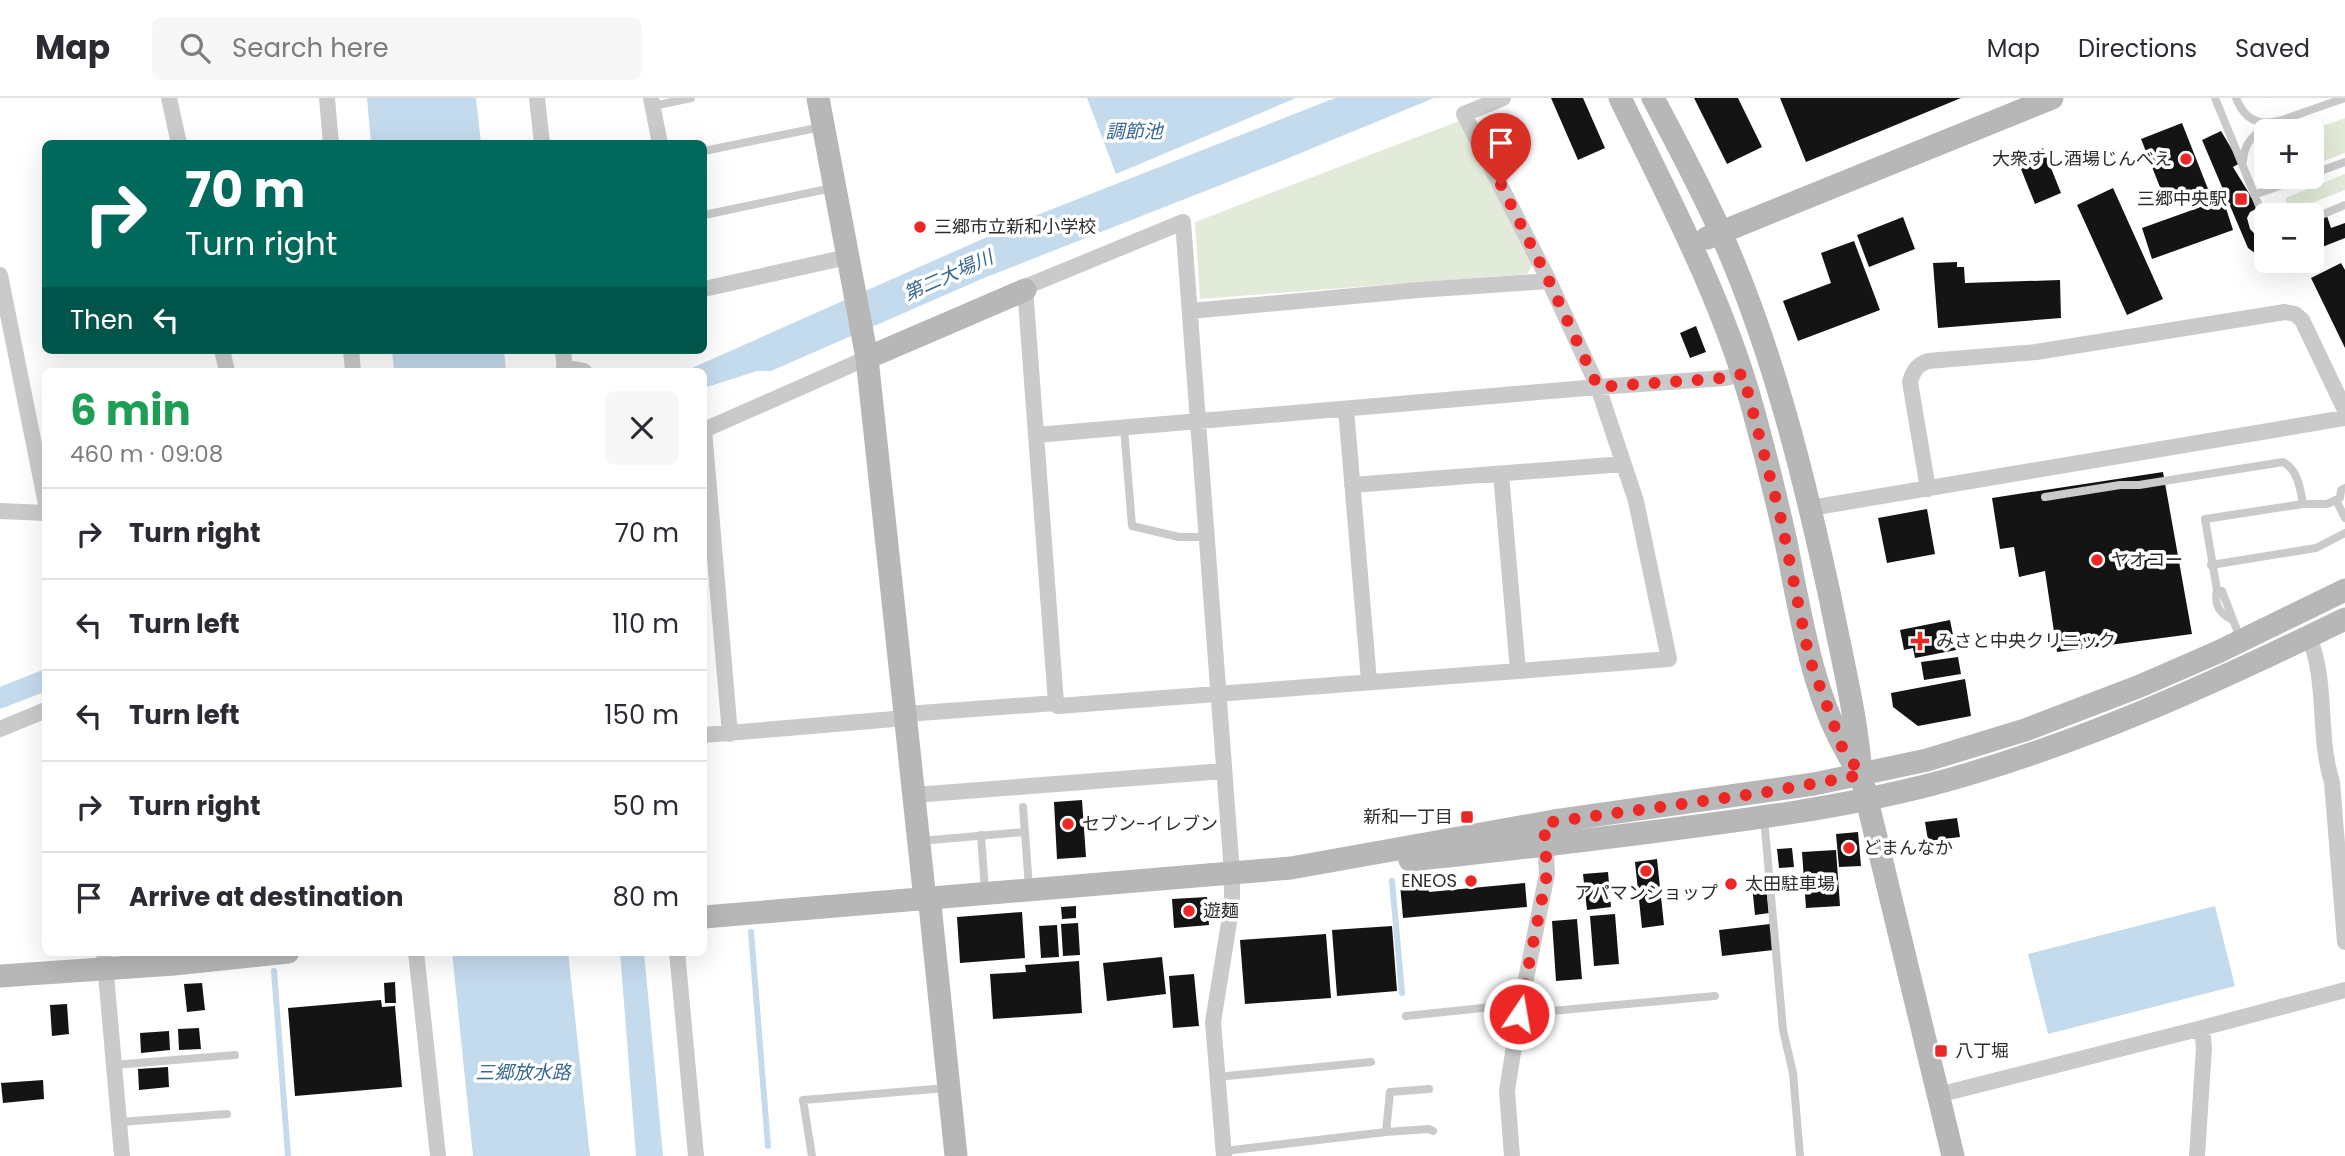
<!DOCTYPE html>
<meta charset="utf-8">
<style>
body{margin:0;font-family:Poppins,"Noto Sans JP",sans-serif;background:#f7f7f7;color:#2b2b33;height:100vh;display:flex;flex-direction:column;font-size:26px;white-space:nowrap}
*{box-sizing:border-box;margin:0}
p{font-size:23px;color:#7c7c81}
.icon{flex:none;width:38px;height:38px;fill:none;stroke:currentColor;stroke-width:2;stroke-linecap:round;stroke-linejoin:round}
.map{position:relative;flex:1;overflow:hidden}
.details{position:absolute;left:42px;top:270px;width:665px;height:588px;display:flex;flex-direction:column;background:#fff;border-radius:10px;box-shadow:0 7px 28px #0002}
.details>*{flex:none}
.banner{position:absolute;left:42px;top:42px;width:665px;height:214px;border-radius:10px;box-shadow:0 7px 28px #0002;background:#00695c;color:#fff;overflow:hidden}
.controls{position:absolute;left:2254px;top:21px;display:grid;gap:14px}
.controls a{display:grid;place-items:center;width:70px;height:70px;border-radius:10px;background:#fff;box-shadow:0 7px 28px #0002;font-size:35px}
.pin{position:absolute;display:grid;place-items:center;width:60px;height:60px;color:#fff;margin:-72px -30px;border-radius:50% 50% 50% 0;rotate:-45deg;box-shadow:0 0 7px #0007}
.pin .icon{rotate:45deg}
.me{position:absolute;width:77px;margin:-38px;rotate:12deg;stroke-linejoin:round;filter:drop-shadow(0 0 5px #0008)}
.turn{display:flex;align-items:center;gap:24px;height:147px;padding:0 28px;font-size:32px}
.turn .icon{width:91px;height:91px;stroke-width:2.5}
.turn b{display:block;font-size:49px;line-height:60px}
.then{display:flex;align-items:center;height:66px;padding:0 28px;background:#0003;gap:14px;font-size:26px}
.round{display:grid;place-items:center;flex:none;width:74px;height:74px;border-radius:10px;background:#f7f7f7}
.overview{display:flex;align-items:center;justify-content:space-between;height:119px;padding:0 28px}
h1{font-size:42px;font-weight:700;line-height:52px;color:#1e9e55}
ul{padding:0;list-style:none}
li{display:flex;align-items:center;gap:21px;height:91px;padding:0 28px;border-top:2px solid #e1e1e2}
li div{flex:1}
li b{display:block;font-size:26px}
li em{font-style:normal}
header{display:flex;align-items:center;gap:42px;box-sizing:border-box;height:98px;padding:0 35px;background:#fff;border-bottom:2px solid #e1e1e2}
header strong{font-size:33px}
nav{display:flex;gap:38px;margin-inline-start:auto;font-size:24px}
.search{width:490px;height:63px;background:#f7f7f7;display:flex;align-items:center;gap:18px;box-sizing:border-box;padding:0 24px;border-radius:10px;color:#7c7c81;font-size:26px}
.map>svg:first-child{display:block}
.green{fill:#e2ebd9}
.water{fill:#c4daed}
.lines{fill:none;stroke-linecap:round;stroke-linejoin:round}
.stream{stroke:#c4daed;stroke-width:6}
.canal{stroke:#c4daed;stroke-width:21}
.building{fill:#141414}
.lane{stroke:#cacaca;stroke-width:8}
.street{stroke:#cacaca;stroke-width:16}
.secondary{stroke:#b7b7b7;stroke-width:23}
.route{stroke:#ed2726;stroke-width:12;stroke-dasharray:0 21.6}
.poi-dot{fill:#ed2726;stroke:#fff;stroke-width:2.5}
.labels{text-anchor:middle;stroke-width:7;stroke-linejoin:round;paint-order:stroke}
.poi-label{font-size:18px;fill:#2d2d2d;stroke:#fff;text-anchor:start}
.water-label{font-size:19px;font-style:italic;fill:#386892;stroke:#fff}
</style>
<header>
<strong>Map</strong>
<div class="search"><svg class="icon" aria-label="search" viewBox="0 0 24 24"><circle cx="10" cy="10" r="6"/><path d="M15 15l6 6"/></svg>Search here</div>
<nav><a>Map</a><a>Directions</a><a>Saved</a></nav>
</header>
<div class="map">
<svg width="2345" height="1058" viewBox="0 0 2345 1058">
<rect width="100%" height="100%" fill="#fff"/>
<path class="green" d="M2345 20V55L2312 67V33H2308Z
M1459 23 1533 166 1527 176 1200 201 1195 124Z
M2345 76V92L2294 112 2286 107V100Z"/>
<path class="water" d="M367 0H476L481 45H371Z
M1087 0H1296L1116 76Z
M1335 0H1434L1274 66 984 180 771 273H757L704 290V273H685L1032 119Z
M392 252H504L506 273H394Z
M2215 808 2235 888 2048 936 2028 856Z
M452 854H568L590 1058H473Z
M620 854H644L663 1058H636Z"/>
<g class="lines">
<path class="stream" d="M1392 783 1402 895
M751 834 768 1048
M274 873 288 1058"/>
<path class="canal" d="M0 600 46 582"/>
</g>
<path class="building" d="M1551 0H1583L1605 50 1578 62Z
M1694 0H1738L1762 49 1727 66Z
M1780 0H1961L1806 64Z
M2182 25 2208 91 2167 107 2141 41Z
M2221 33 2240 65 2233 69 2258 110 2250 114 2247 120 2250 131 2266 148V163L2248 150 2202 42Z
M2043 50 2061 95 2035 106 2017 61Z
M2113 90 2163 201 2127 217 2077 107Z
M2223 101 2233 132 2152 161 2142 130Z
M2327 118 2331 130 2345 125V140L2312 153V126Z
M1903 119 1915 151 1869 169 1857 137Z
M1854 143 1880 212 1798 243 1783 203 1831 185 1821 155Z
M1957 164V169H1964L1965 185 2060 182 2061 220 1938 230 1933 165Z
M2341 165 2345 172V250L2311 180Z
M1696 228 1706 254 1690 260 1680 235Z
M2163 374 2192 536 2057 554 2045 473 2019 479 2014 449 2000 451 1992 400Z
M1927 411 1935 456 1887 465 1878 420Z
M1950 522 1956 552 1915 560 1913 550 1904 552 1900 532Z
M1958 559 1961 576 1924 582 1921 564Z
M1965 581 1971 618 1918 628 1893 609 1891 595Z
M1082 702 1086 759 1057 761 1054 704Z
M1957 720 1960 739 1928 743 1925 724Z
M1858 734 1861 768 1839 769 1836 736Z
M1792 750 1794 769 1779 770 1777 751Z
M1836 752 1840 808 1806 810 1802 754Z
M1657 761 1664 827 1642 830 1635 764Z
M1608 774 1611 809 1587 812 1583 776Z
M1428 783 1429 794 1525 785 1527 809 1403 820 1400 786Z
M1766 786 1769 815 1755 817 1752 787Z
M1207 799 1209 827 1174 830 1172 801Z
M1076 808V820L1062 821 1061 809Z
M1022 814 1025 860 960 865 957 819Z
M1615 816 1619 866 1594 868 1590 818Z
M1577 821 1582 881 1556 883 1552 823Z
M1078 825 1080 857 1063 858 1061 826Z
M1770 826 1773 852 1722 858 1719 832Z
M1057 827 1059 859 1041 860 1039 828Z
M1392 828 1397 893 1337 898 1332 832Z
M1326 836 1331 900 1245 906 1240 842Z
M1162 859 1166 896 1107 903 1103 865Z
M1079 863 1082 915 993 921 990 876 1026 874 1025 867Z
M1194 876 1199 928 1173 930 1169 878Z
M395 884 396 905H385L384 885Z
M202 885 205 912 187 914 184 886Z
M381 902 382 909 395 908 402 989 295 998 288 910Z
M67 906 69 936 52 938 50 907Z
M199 930 201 951 179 952 178 931Z
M169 933 170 952 141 955 140 935Z
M168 969 169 989 139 992 138 971Z
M43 982 44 1001 3 1005 1 985Z"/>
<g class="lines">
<path class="lane" d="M2215 0 2262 115 2266 121
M2236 0C2250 35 2274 25 2302 15 2316 10 2331 5 2345 0
M653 8 691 0
M704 53 821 29
M2243 63C2244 44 2255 35 2271 26
M2312 76 2345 64
M2254 97 2304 79
M704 117 832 90
M2312 121 2345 107
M1124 330 1132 428 1179 439H1206
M2045 399 2120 387H2139L2283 364C2298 372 2300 390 2303 406
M2336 402 2345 420
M2211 467 2316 450 2345 435
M2217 492 2222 493 2240 540
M2232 522C2219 515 2214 507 2217 492L2205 421 2303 406H2327L2340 400 2341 392 2345 390
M1023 709 1029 789
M1764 720 1783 932 1793 975 1800 1058
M981 737 985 792
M920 743 1025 734
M1519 916 1715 898
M1406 918 1521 906
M114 967 235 957
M1217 979 1371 964
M120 1024 227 1016
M1386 1034 1429 1031 1433 1033
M1224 1053 1386 1034 1390 994 1429 991
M812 1058 803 1002 946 990"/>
<path class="street" d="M169 0 179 46
M327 0 331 46
M537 0 542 46
M651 0 660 46
M0 177 46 406
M704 191 847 159
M1190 213 1419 192 1549 183
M222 252 227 273
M351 252 353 273
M563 252 565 273
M564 269 584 273
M1346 311 1369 583
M704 332 730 636
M704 332 867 260
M1036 337 1598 289 1725 280 1743 276
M1501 376 1518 573 1669 561 1636 403 1598 289 1549 183 1464 16 1503 0
M1352 387 1624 366
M1928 391 1910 284C1913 273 1917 267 1928 263L2036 254 2285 214 2295 216 2302 222 2345 312
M1811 410 2345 320
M0 413 46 415
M2309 539C2328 584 2317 637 2332 684L2345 844
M1056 605 1058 608 1518 573
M906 616 1056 605 1025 189 1183 124 1232 775V806L1213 924 1224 1058
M0 631 46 612
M704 637 906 620
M914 697 1224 673
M104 854 122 1058
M416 854 438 1058
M677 854 696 1058
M2202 930 2345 892
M1938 997 2202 930 2204 950 2197 1058
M1512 1058 1507 993 1519 916 1547 776 1545 738"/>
<path class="secondary" d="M818 0 867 260 924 793 930 807 956 1058
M1620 0C1669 101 1723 202 1753 311 1765 355 1776 399 1786 444 1802 523 1813 607 1859 674
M1653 0C1676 44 1700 88 1720 133 1773 251 1804 378 1831 504 1842 561 1857 619 1861 677L1953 1058
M1707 140 2052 0
M867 260 1025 192
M1410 762C1490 754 1571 744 1651 734 1746 722 1840 710 1933 686 2076 648 2212 586 2345 521
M704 819 1291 770 1554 723 1814 686 1927 662 2025 632 2140 588 2218 554 2345 492
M0 878 174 866 288 854"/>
</g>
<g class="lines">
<path class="route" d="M1501 87 1549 183 1598 289 1724 280 1743 276 1781 421 1809 559 1842 649 1861 677 1761 695 1544 725 1547 776 1519 916"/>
</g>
<g class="poi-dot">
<circle cx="2186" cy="61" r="7"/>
<rect x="2234" y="94" width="14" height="14" rx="3.5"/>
<circle cx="920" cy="129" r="7"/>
<circle cx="2097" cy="462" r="7"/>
<path d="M1916.5 532.5h7v7h7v7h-7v7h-7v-7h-7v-7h7z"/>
<rect x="1460" y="712" width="14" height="14" rx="3.5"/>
<circle cx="1068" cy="726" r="7"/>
<circle cx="1849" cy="750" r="7"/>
<circle cx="1646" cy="773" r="7"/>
<circle cx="1471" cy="783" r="7"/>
<circle cx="1731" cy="786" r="7"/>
<circle cx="1189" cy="813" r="7"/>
<rect x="1934" y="946" width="14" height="14" rx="3.5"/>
</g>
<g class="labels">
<g class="poi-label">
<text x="2172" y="67" text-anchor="end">大衆すし酒場じんべえ</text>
<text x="2227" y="107" text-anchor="end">三郷中央駅</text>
<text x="934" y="135">三郷市立新和小学校</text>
<text x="2111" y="468">ヤオコー</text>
<text x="1936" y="549">みさと中央クリニック</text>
<text x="1453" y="725" text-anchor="end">新和一丁目</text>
<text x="1082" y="732">セブン-イレブン</text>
<text x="1863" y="756">どまんなか</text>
<text x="1457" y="789" text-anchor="end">ENEOS</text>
<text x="1745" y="792">太田駐車場</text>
<text x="1646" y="801" text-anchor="middle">アパマンショップ</text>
<text x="1203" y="819">遊麺</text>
<text x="1955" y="959">八丁堀</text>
</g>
<g class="water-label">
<text x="1134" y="40">調節池</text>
<text transform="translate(948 177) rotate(-24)" y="7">第二大場川</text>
<text x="523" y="981">三郷放水路</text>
</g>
</g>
</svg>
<div class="controls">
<a>+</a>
<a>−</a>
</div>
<div class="pin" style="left:1501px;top:87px;background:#d93025"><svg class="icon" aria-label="arrive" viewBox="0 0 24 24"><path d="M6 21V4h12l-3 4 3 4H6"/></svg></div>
<svg class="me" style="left:1519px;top:916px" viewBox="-20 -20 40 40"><circle r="17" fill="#ed2726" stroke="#fff" stroke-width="3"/><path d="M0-11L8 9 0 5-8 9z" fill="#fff"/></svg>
<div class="banner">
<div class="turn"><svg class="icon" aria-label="right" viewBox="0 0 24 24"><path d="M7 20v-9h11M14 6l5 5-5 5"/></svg><div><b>70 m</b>Turn right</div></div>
<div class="then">Then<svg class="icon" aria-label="left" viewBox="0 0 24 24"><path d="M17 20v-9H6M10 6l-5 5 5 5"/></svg></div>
</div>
<section class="details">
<div class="overview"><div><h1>6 min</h1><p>460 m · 09:08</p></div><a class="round"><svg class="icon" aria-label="close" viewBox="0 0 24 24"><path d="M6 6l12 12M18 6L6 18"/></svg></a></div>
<ul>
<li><svg class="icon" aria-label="right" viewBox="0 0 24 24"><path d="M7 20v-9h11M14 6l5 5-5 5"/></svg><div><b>Turn right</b></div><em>70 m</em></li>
<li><svg class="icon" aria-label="left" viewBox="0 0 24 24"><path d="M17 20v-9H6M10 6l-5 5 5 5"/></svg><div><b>Turn left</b></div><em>110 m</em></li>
<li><svg class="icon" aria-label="left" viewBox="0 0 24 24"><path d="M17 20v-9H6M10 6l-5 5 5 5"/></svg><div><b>Turn left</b></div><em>150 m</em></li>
<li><svg class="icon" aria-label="right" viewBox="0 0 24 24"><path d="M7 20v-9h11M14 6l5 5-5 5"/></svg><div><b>Turn right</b></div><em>50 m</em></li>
<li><svg class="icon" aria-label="arrive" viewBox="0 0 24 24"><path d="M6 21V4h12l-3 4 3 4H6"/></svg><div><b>Arrive at destination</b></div><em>80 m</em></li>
</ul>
</section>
</div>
